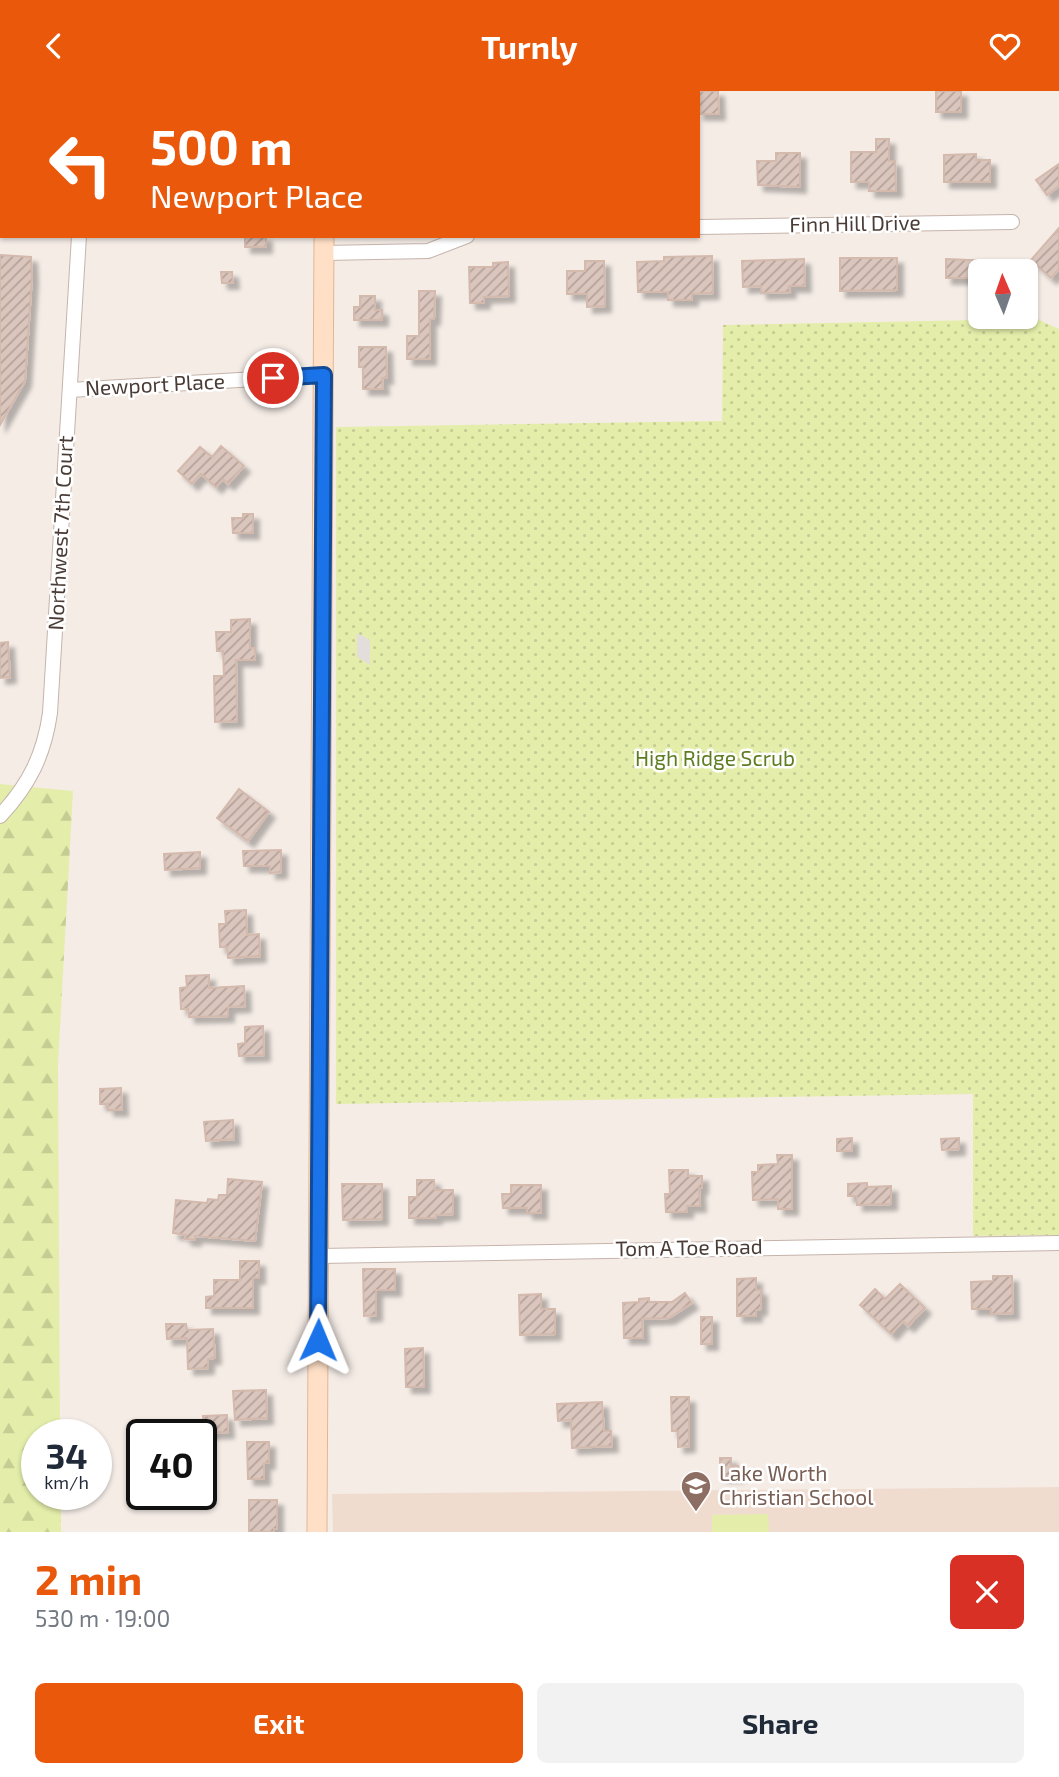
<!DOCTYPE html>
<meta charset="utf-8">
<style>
body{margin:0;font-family:"Exo 2",sans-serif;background:#f2f2f3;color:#1f2937;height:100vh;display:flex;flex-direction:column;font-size:26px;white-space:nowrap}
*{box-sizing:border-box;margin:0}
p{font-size:23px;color:#747a83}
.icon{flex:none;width:38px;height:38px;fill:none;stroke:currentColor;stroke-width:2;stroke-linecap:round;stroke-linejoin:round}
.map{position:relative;height:1441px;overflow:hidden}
.side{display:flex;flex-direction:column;background:#fff;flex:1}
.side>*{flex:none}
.guide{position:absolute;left:0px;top:0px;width:700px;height:147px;box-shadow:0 2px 5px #0004;background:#ea580c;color:#fff;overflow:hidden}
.needle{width:46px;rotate:358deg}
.controls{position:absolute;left:968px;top:168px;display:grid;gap:14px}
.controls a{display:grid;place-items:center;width:70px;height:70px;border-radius:10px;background:#fff;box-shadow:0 2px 5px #0004;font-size:35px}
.speed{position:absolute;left:21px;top:1328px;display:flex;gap:14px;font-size:35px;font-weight:700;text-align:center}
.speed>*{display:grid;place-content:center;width:91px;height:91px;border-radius:50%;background:#fff;box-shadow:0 2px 5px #0004;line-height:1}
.speed small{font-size:18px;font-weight:400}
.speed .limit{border:4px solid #111;border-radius:10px;background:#fff;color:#111}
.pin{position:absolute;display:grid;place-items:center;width:60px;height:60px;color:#fff;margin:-30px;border:4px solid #fff;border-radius:50%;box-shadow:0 2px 7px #0007}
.me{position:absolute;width:77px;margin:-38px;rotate:1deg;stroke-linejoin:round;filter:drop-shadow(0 0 5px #0008)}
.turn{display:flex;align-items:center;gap:24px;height:147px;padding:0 35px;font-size:32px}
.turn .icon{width:91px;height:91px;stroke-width:2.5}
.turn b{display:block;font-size:49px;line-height:60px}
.round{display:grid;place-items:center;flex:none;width:74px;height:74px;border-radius:10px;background:#f2f2f3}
.headline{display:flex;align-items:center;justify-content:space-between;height:119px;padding:0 35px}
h1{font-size:42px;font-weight:700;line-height:52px;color:#ea580c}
.action{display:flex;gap:14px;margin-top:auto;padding:14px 35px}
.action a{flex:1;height:80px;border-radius:10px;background:#ea580c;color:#fff;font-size:28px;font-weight:700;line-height:80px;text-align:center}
.action a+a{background:#f2f2f3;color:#1f2937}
header{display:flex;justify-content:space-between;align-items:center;height:91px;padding:0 35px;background:#ea580c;color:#fff;font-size:32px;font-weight:700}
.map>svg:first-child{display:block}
.education{fill:#f0dccf}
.grass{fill:url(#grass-dots)}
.forest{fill:url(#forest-firs)}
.garden{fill:#e4eeaa}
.parking{fill:#e3dedc}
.building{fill:url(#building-hatch);stroke:#d4b9ad;stroke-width:2;filter:url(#shadow)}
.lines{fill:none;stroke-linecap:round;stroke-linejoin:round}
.street-casing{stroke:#c5b4ab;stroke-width:16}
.secondary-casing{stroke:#e1b695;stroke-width:21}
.street{stroke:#fff;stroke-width:14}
.secondary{stroke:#ffe0c6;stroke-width:19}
.route-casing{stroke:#114b97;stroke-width:18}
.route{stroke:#1a73e8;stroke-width:12}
.labels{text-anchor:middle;stroke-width:5;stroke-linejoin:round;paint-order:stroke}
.street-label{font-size:21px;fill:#493b35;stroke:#fff}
.park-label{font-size:21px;fill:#5e7c20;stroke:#fff}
.education-label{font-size:21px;fill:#785e54;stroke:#fff;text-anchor:start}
</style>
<header><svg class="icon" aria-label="back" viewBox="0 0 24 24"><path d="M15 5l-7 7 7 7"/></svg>Turnly<svg class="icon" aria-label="heart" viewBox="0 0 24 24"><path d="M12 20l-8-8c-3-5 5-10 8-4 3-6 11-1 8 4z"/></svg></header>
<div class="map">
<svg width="1059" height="1441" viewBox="0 0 1059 1441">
<defs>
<pattern id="grass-dots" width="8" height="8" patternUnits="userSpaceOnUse" patternTransform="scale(1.75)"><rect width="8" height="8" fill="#e4eeaa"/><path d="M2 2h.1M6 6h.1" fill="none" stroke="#c5cd93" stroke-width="1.8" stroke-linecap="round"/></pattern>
<pattern id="forest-firs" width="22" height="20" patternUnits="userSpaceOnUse" patternTransform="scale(1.75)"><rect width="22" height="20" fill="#e4eeaa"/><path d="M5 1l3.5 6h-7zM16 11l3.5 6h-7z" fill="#c5cd93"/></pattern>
<pattern id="building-hatch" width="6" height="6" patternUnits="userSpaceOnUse" patternTransform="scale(1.75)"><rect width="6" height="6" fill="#dbc6bd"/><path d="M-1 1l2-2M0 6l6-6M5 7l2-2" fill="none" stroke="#b4a29a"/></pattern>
<filter id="shadow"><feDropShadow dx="6" dy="6" stdDeviation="2" flood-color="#0004"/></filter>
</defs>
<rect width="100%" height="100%" fill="#f5ece6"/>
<path class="education" d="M1059 1396V1441H333L332 1403Z"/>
<path class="grass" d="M1037 228 1059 238V1144L973 1145V1003L336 1013V336L722 330 723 234Z"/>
<path class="forest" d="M0 693 73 700 58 974 60 1344H37V1404H61V1441H0Z"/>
<path class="garden" d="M768 1423 769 1441H712V1424Z"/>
<path class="parking" d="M357 542 370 549V574L357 566Z"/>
<path class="building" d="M698 0H718L719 23H698Z
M936 0H961V21H936Z
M876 48H889V70H895L896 100H869V91H851V61H876Z
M776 62H800V96L758 94 757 70H776Z
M976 63V69H990V91H944V64Z
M1059 73V95L1047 104 1036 89Z
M1059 137V178L1051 187 1031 169Z
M245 145H266V156H245Z
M0 164 31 166 32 186 25 290 0 334Z
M712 165 713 202 692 203V209H668V201H638L637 171 664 170V166Z
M840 167H897V199L840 200Z
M804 168 805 195H789L790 201 761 202V195L743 196 742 170Z
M946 168 994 170V180H980V187H946Z
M585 170H604L605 215 587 216V203H567V180H585Z
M508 171 509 205 484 206V212H470L469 176H493V172Z
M221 181H232L233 192H222Z
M419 200H435L434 228H430V268H407V245H419Z
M360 205H375V219H382V229H354V216H360Z
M359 256H386L387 287H382L383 298H363V276H359Z
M221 355 244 375 228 393 223 388 216 396 201 383 192 393 178 380 200 356 212 366Z
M243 423H253V442H233L232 427H243Z
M250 528V557H255V569H236L237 630 215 631 214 585H224L223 560H217L216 541H231V529Z
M8 551 10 586 0 587V552Z
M239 698 269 721 248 750 217 727Z
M281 759V781L270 782V775H244L243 760Z
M200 761V777L165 779 164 763Z
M246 819 247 844 259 843 260 865 228 867 227 856H220L219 833H226L225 820Z
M209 884V897L244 895 245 915 228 916V925L189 926 188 918H181L180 897 187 896 186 885Z
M263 935 264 964 239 965 238 953 245 952V936Z
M121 997 122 1019H108V1013H100V998Z
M233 1029 234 1048 206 1050 204 1031Z
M852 1047V1060H837V1048Z
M959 1047V1058L942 1059 941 1048Z
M777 1064H792V1118H778V1108L753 1109 752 1081H758V1074L778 1073Z
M669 1079H688V1085H702V1097H699L700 1115H687V1121H666L665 1103H670Z
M228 1088 262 1091 255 1150 195 1145V1149L185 1148 186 1144 173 1142 176 1109 207 1112 208 1108 218 1109 219 1104H227Z
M417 1089H434L435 1099H453V1123L436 1124V1127H409V1106H417Z
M867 1092V1096L891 1095V1113L857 1114V1105H848V1093Z
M342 1093H382V1128L343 1129Z
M511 1094H541V1122H527V1117H503L502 1103H511Z
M240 1170H259V1187H253V1217H206V1206L214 1205V1189H240Z
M363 1178H395V1199H376V1224L364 1225Z
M993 1185H1012L1013 1222 991 1223V1218H972L971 1191 993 1190Z
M756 1187V1199H761V1218L756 1219V1225H737V1188Z
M900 1193 925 1217 908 1235 903 1230 891 1243 860 1214 875 1198 885 1208Z
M685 1202 692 1212 669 1227 642 1228 643 1247H624L623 1212 639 1211V1208L649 1207V1211H672Z
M541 1203V1218H555V1243L520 1244 519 1204Z
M701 1226H712V1253H701Z
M166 1233H186L187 1239 213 1238 215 1267 208 1268V1277L188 1278 187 1247 167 1248Z
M423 1257 424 1296H406L405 1258Z
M266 1299 267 1327 235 1329 233 1300Z
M671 1306H689V1355L678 1356V1340H672Z
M602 1311 604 1340H611L612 1355 572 1357 571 1329 558 1330 557 1313Z
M227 1324 228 1341 204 1342 203 1325Z
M247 1351H269V1372H264V1388H248Z
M720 1367H731V1375H738V1385H720Z
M249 1409H277V1438H274V1441H249Z"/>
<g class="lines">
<g class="street-casing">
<path id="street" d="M87 2 88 0
M698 136 1012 131
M324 162 428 160 467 145
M70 299 324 284
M0 725C29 694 44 664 50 622L79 145
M320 1165 1059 1152"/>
</g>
<g class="secondary-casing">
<path id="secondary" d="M325 2V0
M317 1441 324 145"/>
</g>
<use href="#street" class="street"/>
<use href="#secondary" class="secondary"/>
</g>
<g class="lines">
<g class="route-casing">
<path id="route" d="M273 287 324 284 318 1249"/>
</g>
<use href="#route" class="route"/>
</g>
<defs>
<g id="school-pin" transform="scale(1.575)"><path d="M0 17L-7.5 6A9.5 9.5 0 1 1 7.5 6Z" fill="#8d6e63" stroke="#fff"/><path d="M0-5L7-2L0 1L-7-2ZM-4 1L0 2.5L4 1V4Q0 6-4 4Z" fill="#fff"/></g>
</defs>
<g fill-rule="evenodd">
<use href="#school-pin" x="696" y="1395"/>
</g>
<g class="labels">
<g class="street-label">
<text transform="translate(855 133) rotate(-1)" y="7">Finn Hill Drive</text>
<text transform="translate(155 294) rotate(-3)" y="7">Newport Place</text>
<text transform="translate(61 442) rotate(-87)" y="7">Northwest 7th Court</text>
<text transform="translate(689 1157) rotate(-1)" y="7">Tom A Toe Road</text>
</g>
<g class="park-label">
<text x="715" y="675">High Ridge Scrub</text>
</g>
<g class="education-label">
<text x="719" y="1390">Lake Worth<tspan x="719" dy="24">Christian School</tspan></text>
</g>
</g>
</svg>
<div class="controls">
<a><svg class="needle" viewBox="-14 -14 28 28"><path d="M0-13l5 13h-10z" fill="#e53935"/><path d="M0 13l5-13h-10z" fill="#747a83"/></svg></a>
</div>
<div class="speed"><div>34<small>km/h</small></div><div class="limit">40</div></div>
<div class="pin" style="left:273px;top:287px;background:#d93025"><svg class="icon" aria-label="arrive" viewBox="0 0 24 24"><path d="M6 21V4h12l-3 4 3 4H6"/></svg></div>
<svg class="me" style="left:318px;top:1249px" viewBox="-20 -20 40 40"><path d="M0-17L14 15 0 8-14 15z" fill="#1a73e8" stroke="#fff" stroke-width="4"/></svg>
<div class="guide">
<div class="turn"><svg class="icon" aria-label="left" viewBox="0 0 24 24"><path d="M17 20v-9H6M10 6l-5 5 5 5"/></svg><div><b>500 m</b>Newport Place</div></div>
</div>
</div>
<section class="side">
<div class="headline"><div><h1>2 min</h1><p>530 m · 19:00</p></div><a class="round" style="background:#d93025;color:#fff"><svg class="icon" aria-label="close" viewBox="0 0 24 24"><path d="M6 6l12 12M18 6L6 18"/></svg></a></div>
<div class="action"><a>Exit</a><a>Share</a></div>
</section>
